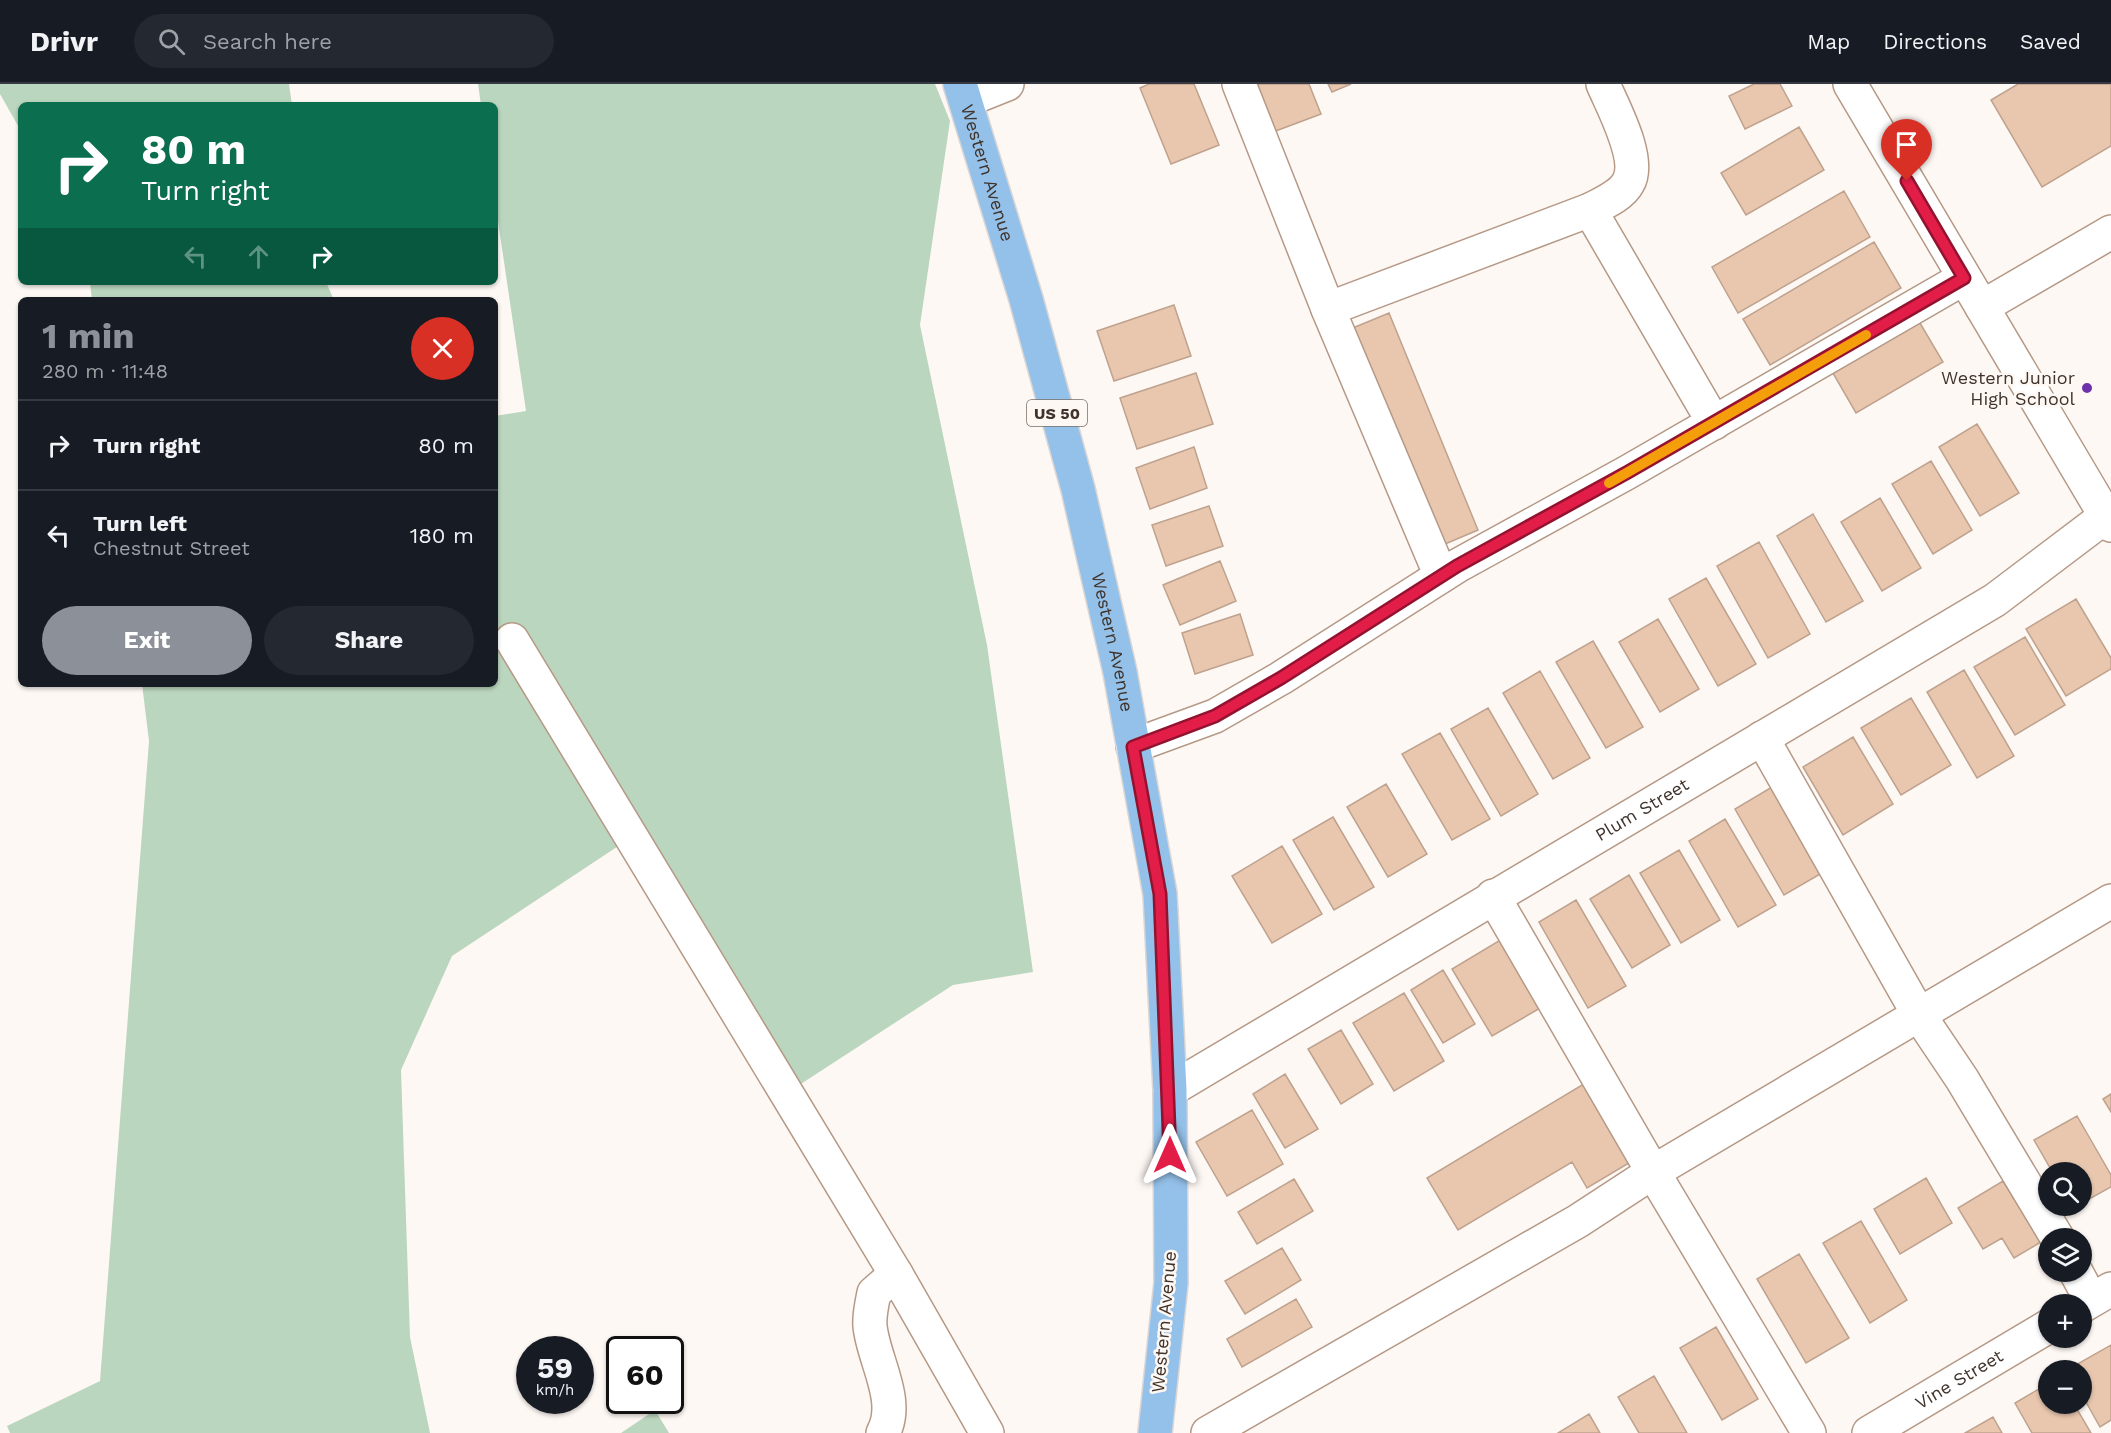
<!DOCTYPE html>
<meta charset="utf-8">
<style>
body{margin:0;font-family:"Work Sans",sans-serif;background:#242831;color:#f1f3f6;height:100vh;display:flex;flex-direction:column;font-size:22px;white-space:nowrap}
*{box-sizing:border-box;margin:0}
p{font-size:20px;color:#9ea1a6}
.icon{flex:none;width:33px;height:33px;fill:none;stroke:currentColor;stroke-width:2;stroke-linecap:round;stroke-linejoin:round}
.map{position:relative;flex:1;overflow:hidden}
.side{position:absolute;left:18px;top:213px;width:480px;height:390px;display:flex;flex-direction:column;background:#171b24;border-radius:9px;box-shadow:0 2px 4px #0004}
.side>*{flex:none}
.banner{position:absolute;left:18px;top:18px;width:480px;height:183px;border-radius:9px;box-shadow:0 2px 4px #0004;background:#0b6e4f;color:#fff;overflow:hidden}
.controls{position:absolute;left:2038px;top:1078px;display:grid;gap:12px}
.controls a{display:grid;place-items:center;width:54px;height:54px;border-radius:50%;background:#171b24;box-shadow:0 2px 4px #0004;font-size:30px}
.speed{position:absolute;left:516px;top:1252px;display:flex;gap:12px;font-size:30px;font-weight:700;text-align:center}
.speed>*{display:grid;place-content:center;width:78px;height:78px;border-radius:50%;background:#171b24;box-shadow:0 2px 4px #0004;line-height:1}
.speed small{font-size:15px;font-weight:400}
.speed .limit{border:3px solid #111;border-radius:9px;background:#fff;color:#111}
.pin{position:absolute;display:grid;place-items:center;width:51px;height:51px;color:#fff;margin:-62px -26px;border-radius:50% 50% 50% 0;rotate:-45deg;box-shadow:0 0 6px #0007}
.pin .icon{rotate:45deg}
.me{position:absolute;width:66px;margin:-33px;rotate:0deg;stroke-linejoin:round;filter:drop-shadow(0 0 4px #0008)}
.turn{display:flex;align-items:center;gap:21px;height:126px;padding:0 24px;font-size:27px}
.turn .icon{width:78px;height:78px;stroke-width:2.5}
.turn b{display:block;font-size:42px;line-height:51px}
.lanes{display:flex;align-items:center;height:57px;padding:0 24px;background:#0003;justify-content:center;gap:30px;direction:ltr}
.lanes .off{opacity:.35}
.round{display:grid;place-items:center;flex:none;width:63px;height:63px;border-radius:32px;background:#242831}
.summary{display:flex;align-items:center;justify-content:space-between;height:102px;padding:0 24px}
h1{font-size:36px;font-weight:700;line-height:45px;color:#8c9099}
.button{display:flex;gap:12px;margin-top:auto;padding:12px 24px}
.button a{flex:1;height:69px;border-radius:36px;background:#8c9099;color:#fff;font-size:24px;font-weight:700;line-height:69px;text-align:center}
.button a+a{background:#242831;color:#f1f3f6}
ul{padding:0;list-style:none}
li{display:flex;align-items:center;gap:18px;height:90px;padding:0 24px;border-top:2px solid #363941}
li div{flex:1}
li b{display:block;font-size:22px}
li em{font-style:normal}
header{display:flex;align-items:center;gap:36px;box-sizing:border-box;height:84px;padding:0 30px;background:#171b24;border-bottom:2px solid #363941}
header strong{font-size:28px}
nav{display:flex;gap:33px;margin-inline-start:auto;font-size:21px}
.search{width:420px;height:54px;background:#242831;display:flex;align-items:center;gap:15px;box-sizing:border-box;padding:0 21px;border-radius:33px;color:#9ea1a6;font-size:22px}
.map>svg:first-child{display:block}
.green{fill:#bbd6be}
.building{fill:#e9c7af;stroke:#bea28e;stroke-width:1.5}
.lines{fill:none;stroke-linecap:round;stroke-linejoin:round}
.minor-casing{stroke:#b59986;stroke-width:36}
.major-casing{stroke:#d9d6d5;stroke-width:36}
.minor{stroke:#fff;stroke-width:33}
.major{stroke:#94c1e9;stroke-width:33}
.route-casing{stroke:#92132f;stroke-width:15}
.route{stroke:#e11d48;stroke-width:10}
.slow{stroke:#f59e0b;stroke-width:10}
.poi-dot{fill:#6d32a9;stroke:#fef8f4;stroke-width:2}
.labels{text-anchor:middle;stroke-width:5;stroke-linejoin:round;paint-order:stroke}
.shield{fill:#fef8f4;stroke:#786e67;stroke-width:1.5}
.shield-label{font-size:16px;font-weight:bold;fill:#3f332b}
.street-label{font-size:18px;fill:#3f332b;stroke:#fef8f4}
.poi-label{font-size:18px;fill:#3f332b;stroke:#fef8f4;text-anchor:end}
</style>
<header>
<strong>Drivr</strong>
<div class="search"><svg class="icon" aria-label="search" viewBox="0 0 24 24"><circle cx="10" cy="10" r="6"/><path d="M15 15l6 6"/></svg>Search here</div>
<nav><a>Map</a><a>Directions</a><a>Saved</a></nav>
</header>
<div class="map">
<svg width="2111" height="1349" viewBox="0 0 2111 1349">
<rect width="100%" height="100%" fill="#fef8f4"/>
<path class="green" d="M0 0H289L292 21H21V47L0 10Z
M478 0H935L950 37 920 241 987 561 1033 888 953 901 787 1009 632 753 452 872 401 986 410 1253 430 1349H10L7 1342 100 1297 149 657 142 600H495V332L526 327 495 117V21H481Z
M90 198H326L334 216H92Z
M655 1326 669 1349H621Z"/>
<path class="building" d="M1149 0H1194L1219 61 1171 80 1140 4Z
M1254 0H1309L1321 30 1273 48Z
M1328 0H1351L1332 8Z
M1754 0H1780L1792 22 1745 45 1729 12Z
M2018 0H2111V62L2042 103 1991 16Z
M1799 43 1824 86 1746 131 1721 89Z
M1844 107 1870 153 1738 229 1712 183Z
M1874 158 1901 204 1770 281 1743 235Z
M1174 221 1191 272 1114 297 1097 247Z
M1389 229 1478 446 1438 463 1348 246Z
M1917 234 1943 278 1856 329 1830 284Z
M1196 289 1213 340 1137 365 1120 314Z
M1977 340 2019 409 1980 432 1939 363Z
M1194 363 1207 404 1150 425 1136 384Z
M1931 377 1972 446 1933 470 1892 400Z
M1880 414 1921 484 1882 507 1841 438Z
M1209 422 1223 462 1166 482 1152 441Z
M1813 430 1863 517 1826 538 1777 452Z
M1759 458 1810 550 1768 574 1717 482Z
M1220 477 1236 517 1180 541 1163 501Z
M1706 494 1756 580 1718 602 1669 515Z
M2076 515 2111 574V585L2066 612 2026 545Z
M1240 530 1253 571 1195 590 1182 549Z
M1658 535 1699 605 1660 628 1619 558Z
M2025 553 2065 621 2015 651 1974 583Z
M1593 557 1643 643 1606 664 1556 578Z
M1964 586 2014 672 1977 694 1927 608Z
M1540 587 1590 674 1553 695 1503 609Z
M1911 614 1951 681 1901 711 1861 644Z
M1488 624 1538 710 1501 732 1451 645Z
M1440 649 1490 735 1452 756 1402 670Z
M1853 653 1893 720 1843 751 1803 683Z
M1386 700 1427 770 1388 793 1347 723Z
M1772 703 1822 789 1784 811 1735 725Z
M1333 733 1374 803 1334 826 1293 756Z
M1725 735 1776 821 1738 843 1689 757Z
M1282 762 1322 830 1272 859 1232 792Z
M1679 766 1720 836 1681 859 1640 789Z
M1629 791 1670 861 1632 884 1590 815Z
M1576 816 1626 902 1588 924 1539 838Z
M1502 855 1542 923 1492 952 1452 885Z
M1443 886 1475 940 1443 959 1411 906Z
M1404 909 1444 977 1394 1007 1353 939Z
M1341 946 1373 1000 1341 1020 1308 965Z
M1285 990 1318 1045 1285 1064 1253 1010Z
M1587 998 1634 1076 1587 1104 1572 1078 1458 1146 1427 1094Z
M2111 1010V1028L2103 1015Z
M1252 1026 1283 1080 1227 1112 1196 1058Z
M2077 1032 2111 1091V1103L2082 1119V1089H2053L2034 1056Z
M1926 1094 1952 1139 1900 1170 1874 1125Z
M1294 1095 1313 1127 1257 1160 1238 1128Z
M2003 1097 2041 1158 2014 1174 2002 1154 1983 1165 1958 1124Z
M1861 1137 1907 1216 1870 1239 1823 1159Z
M1282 1164 1301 1196 1245 1230 1225 1197Z
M1799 1170 1849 1254 1806 1279 1757 1195Z
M1296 1215 1312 1243 1242 1283 1227 1255Z
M1716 1243 1758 1315 1722 1336 1680 1264Z
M2111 1261V1336L2100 1343 2082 1311V1287L2067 1286Z
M1654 1292 1687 1349H1639L1618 1313Z
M2049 1299V1320H2074L2091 1349H2032L2015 1319Z
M1589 1330 1600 1349H1558Z
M1993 1333 2002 1349H1965Z"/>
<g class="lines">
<g class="minor-casing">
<g id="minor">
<path d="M1239 0 1328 225 1590 126C1603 119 1621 112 1628 99 1642 76 1613 23 1603 0"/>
<path d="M1850 0 2111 441"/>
<path d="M967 16 1007 0"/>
<path d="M1590 126 1714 339"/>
<path d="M1982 223 2111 148"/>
<path d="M1328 225 1441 492"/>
<path d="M512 556 896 1190 987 1349"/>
<path d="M1762 654 1919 931 1962 995 2058 1155"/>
<path d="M1133 662 1215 632 1281 594 1457 482 1628 388 1964 194"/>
<path d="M1493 812 1653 1088 2111 817"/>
<path id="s1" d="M1170 1006 1995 516 2106 432"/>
<path d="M2076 1188 2091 1216"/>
<path d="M2082 1222 2111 1205"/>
<path d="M883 1349C901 1317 873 1275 870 1242 869 1232 872 1219 874 1209L896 1190"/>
<path d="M1208 1349 1578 1137 1653 1088 1809 1349"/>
<path id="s2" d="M1869 1349 2049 1242"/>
</g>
</g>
<g class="major-casing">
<g id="major">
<path id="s3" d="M960 0 1026 215 1078 405 1120 588 1160 810 1170 1006 1171 1199 1155 1349"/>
</g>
</g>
<use href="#minor" class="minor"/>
<use href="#major" class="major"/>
</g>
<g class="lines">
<g class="route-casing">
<path id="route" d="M1170 1071 1160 810 1133 663 1215 632 1281 594 1457 482 1628 388 1964 194 1907 97"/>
</g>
<use href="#route" class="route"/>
<path class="slow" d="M1609 399 1866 251"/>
</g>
<circle class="poi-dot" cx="2087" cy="304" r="6"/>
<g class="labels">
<rect class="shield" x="1027" y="316" width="60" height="26" rx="4.5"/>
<g class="shield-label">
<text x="1057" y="335">US 50</text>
</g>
<g class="street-label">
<text dy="6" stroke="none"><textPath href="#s3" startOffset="93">Western Avenue</textPath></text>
<text dy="6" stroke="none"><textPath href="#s3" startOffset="579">Western Avenue</textPath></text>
<text dy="6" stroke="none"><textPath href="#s1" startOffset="549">Plum Street</textPath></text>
<text transform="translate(1164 1238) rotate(-85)" y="6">Western Avenue</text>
<text dy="6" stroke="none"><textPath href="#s2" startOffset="105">Vine Street</textPath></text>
</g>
<g class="poi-label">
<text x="2075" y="300">Western Junior<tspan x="2075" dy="21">High School</tspan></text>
</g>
</g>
</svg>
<div class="controls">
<a><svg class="icon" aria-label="search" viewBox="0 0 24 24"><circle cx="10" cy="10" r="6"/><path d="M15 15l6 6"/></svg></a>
<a><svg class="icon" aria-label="layers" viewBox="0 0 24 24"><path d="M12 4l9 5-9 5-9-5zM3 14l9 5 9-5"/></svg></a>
<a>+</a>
<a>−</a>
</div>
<div class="speed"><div>59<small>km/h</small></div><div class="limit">60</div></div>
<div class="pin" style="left:1907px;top:97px;background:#d93025"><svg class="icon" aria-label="arrive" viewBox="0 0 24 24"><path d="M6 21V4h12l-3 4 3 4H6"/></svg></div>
<svg class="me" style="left:1170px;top:1071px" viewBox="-20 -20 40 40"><path d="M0-17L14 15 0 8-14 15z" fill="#e11d48" stroke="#fff" stroke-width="4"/></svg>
<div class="banner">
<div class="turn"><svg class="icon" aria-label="right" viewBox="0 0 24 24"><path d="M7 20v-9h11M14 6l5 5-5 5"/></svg><div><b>80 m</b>Turn right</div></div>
<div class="lanes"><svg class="icon off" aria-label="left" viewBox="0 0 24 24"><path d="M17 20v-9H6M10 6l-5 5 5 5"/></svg><svg class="icon off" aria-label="ahead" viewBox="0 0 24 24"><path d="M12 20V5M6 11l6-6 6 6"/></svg><svg class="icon" aria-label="right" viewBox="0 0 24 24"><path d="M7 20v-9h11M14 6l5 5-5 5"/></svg></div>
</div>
<section class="side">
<div class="summary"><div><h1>1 min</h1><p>280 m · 11:48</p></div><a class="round" style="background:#d93025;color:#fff"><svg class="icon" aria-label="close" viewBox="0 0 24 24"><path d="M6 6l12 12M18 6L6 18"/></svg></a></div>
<ul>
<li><svg class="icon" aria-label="right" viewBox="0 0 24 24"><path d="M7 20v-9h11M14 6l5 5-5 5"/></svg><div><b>Turn right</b></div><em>80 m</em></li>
<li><svg class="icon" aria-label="left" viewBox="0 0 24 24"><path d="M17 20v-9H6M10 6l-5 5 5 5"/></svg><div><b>Turn left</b><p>Chestnut Street</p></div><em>180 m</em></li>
</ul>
<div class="button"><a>Exit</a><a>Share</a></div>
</section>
</div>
